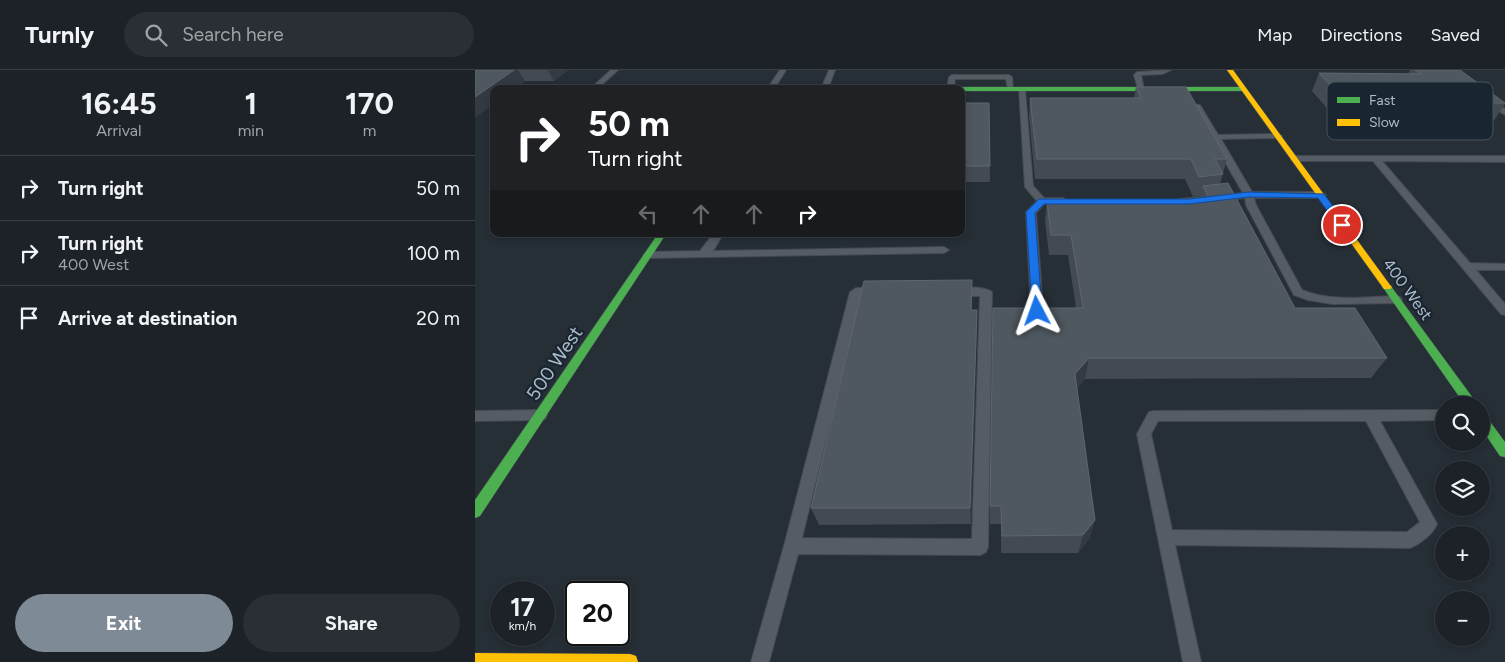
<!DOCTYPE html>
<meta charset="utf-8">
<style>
body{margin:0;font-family:Figtree,sans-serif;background:#292f34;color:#f1f3f6;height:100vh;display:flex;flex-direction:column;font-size:19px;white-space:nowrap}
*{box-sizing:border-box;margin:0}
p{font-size:16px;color:#a0a4a8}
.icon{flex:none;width:28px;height:28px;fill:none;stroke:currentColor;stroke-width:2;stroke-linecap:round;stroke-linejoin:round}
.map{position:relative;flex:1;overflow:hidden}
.panel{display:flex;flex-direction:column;background:#1c2228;width:475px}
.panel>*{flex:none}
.hud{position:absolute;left:15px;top:15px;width:475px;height:152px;border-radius:10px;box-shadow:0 2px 8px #0003,0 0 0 1px #3a3f45;background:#202124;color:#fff;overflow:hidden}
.fabs{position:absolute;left:960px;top:326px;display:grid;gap:10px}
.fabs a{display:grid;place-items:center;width:55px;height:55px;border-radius:50%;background:#1c2228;box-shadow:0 2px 8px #0003,0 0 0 1px #3a3f45;font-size:25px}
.speed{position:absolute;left:15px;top:511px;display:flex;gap:10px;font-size:25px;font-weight:700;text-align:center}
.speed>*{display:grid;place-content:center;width:65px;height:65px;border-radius:50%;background:#1c2228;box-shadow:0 2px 8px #0003,0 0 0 1px #3a3f45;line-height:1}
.speed small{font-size:12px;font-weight:400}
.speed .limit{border:2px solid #111;border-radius:8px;background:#fff;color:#111}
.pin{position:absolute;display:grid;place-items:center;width:42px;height:42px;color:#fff;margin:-21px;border:2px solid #fff;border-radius:50%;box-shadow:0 1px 5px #0007}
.me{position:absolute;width:55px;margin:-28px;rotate:356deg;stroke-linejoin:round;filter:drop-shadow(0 0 4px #0008)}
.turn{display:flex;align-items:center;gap:18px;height:105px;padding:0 15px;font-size:22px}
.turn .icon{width:65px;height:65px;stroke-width:2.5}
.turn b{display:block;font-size:35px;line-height:42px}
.lanes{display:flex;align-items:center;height:48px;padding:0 15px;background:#0003;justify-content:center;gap:25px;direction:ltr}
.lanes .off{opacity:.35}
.eta{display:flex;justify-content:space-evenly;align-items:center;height:85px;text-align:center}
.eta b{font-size:30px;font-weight:700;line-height:35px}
.cta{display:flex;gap:10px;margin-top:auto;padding:10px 15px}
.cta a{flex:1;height:58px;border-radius:30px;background:#7e8a95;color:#fff;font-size:20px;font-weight:700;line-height:58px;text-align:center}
.cta a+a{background:#292f34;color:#f1f3f6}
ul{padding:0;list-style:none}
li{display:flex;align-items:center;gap:15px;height:65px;padding:0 15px;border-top:1px solid #3a3f45}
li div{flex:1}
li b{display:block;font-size:19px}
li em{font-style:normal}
header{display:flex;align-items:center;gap:30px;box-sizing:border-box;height:70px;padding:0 25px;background:#1c2228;border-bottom:1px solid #3a3f45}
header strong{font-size:24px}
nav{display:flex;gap:28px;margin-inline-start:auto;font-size:18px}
.search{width:350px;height:45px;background:#292f34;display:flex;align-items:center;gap:12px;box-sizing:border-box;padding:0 18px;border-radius:28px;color:#a0a4a8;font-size:19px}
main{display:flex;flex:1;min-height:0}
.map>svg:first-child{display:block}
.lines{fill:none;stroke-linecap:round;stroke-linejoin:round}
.lane-casing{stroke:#444a50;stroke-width:2}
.fast-casing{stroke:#444a50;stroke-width:1}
.slow-casing{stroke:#444a50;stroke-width:1}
.lane{fill:#565c64;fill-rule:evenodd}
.fast{fill:#4caf50;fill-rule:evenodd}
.slow{fill:#ffc107;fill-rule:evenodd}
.wall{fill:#434a52}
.shaded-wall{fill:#333a41}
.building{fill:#4f575f;stroke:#5e666f}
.route{fill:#1a73e8;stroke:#114b97}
.labels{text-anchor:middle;stroke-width:4.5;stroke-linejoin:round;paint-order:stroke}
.far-street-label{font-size:16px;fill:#aebbc8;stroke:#192531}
.street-label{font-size:19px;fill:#aebbc8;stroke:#192531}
.key{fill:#192531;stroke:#46525e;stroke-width:1}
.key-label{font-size:14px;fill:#aebbc8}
</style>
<header>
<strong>Turnly</strong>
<div class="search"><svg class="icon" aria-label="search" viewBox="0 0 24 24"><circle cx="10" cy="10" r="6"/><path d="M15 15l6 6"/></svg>Search here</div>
<nav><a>Map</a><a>Directions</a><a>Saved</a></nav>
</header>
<main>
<section class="panel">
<div class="eta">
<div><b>16:45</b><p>Arrival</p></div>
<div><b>1</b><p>min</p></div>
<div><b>170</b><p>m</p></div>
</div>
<ul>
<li><svg class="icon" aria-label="right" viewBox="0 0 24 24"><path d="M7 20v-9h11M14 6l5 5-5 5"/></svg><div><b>Turn right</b></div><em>50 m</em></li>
<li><svg class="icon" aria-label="right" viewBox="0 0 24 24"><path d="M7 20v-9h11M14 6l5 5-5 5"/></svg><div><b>Turn right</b><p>400 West</p></div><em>100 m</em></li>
<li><svg class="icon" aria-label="arrive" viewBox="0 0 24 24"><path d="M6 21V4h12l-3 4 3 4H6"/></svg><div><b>Arrive at destination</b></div><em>20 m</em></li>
</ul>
<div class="cta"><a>Exit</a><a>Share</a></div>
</section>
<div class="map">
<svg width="1030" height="592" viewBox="0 0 1030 592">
<rect width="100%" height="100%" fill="#262e36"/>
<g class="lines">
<g class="lane-casing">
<path id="lane" d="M136 0H143L122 19H115Z
M305 0H311L299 19H292Z
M354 0H360L353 19H346Z
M696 0 687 4 666 5 669 19 666 21 663 19 659 5 662 2Z
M477 5H534L537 7 538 19 533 20 531 9H480L479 19H472L474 7Z
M547 17 550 19 558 116 569 128H588L593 131 588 134H569L561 143 568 241 562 245 556 241 551 142 562 131 550 117 544 19Z
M1010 28H1016L1030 39V45L1010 32Z
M719 35H725L743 65 803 64 807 66 803 68 746 69 777 122H846L851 125 846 128H779L781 135 827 220C856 232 890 227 921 226L925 227 927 230 925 233 857 234 833 230 819 225 771 135 770 128 702 134V130L705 129 768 123 718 37Z
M816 86H1030V92L907 91 995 193 1030 194V200H1001L1030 234V245L1026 244 898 91H819L816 90Z
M238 164H248L238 181 469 177 474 180 469 183 173 188 168 185 173 182 225 181Z
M381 218H403L409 222 403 226H386L327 468 497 469 505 226H481L475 222C482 216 510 216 517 222L513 477 511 482 505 485 323 484 294 592H276L309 476 375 222Z
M65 340 70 341 72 345 70 349 65 350 0 351V341Z
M969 340V350L905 351 962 454C958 464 945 474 935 478L700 475 726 592H708L662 364 674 342 679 341ZM683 351H891L945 452 932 462 697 460 676 364Z"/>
</g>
<g class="fast-casing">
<path id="fast" d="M486 17H769L772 19 769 21H486V19H483Z
M183 164H191L5 446 0 448V430Z
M912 214 915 215 1003 335H990L909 219 907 217 909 215Z
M1006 343 1010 345 1030 372V387L1025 386 1006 358Z"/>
</g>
<g class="slow-casing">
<path id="slow" d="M752 0H758L915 215 917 217 915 219H909Z
M0 583 155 584 161 586 163 592H0Z"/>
</g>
<use href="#lane" class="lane"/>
<use href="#fast" class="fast"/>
<use href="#slow" class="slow"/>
</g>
<path class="wall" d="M0 0H93L79 11H50L39 19H19V34L0 47Z
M935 0H985L1030 33V34L1018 52 863 51 837 21 844 3 933 4Z
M661 17 752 89 745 114 820 238 912 288 896 308 610 309 602 319 615 468 603 483H526V454H515V436L601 238 593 185H574L570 151 572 131H724L725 126 718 127 710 109H560L554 46 555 28H659Z
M486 33H514L515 112H486Z
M497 210V240H502V259L496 454 344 455 336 438Z"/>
<path class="shaded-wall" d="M39 0H43L50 11 39 19H19V34L0 47V27Z
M73 0H93L79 11Z
M497 210V230L496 259V240Z
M502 240V259L496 454 495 438Z
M614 288 610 309 596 325 600 304Z
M620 450 615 468 603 483 608 465Z"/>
<path class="building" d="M0 0H39L0 27Z
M940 0H985L1030 33 871 32 844 3 946 4Z
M661 17H711L752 89H740L748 104 724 107 716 89H562L555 28H666Z
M486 33H514L515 96H486Z
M753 113 820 238H880L912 288H614L600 304 620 450 608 465 527 466 526 436H515L518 238H608L596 165H576L572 131H735L728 116Z
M497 210 496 240H502L495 438H336L389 211Z"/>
<path class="route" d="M774 122 849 124 872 155 870 157H864L843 128 774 127 714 134H569L560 143 567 241 562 245 557 241 551 142 564 129H714Z"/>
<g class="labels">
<g class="far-street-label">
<text transform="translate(933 219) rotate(54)" y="6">400 West</text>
</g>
<g class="street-label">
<text transform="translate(79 293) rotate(-56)" y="7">500 West</text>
</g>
</g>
<rect x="852" y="12" width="166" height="58" rx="8" class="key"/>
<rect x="862" y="27" width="23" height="6" fill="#4caf50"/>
<rect x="862" y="49" width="23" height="7" fill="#ffc107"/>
<g class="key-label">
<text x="894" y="35">Fast</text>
<text x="894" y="57">Slow</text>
</g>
</svg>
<div class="fabs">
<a><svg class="icon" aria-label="search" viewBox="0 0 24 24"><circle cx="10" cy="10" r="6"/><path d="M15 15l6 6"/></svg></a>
<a><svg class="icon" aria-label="layers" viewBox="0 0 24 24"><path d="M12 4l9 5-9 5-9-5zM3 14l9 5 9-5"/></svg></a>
<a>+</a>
<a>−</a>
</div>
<div class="speed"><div>17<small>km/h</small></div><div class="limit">20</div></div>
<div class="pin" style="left:867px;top:155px;background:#d93025"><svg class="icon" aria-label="arrive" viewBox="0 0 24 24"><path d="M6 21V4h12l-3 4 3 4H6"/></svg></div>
<svg class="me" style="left:562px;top:241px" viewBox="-20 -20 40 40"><path d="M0-17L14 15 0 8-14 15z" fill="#1a73e8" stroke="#fff" stroke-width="4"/></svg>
<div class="hud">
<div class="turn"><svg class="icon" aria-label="right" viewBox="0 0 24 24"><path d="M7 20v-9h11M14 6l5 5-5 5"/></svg><div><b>50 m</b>Turn right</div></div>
<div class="lanes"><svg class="icon off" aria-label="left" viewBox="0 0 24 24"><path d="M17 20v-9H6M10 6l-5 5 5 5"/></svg><svg class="icon off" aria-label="ahead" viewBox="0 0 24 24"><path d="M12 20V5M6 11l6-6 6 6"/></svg><svg class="icon off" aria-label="ahead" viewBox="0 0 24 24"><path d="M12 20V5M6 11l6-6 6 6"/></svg><svg class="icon" aria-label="right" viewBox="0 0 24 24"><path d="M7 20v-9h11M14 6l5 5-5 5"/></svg></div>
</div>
</div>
</main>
